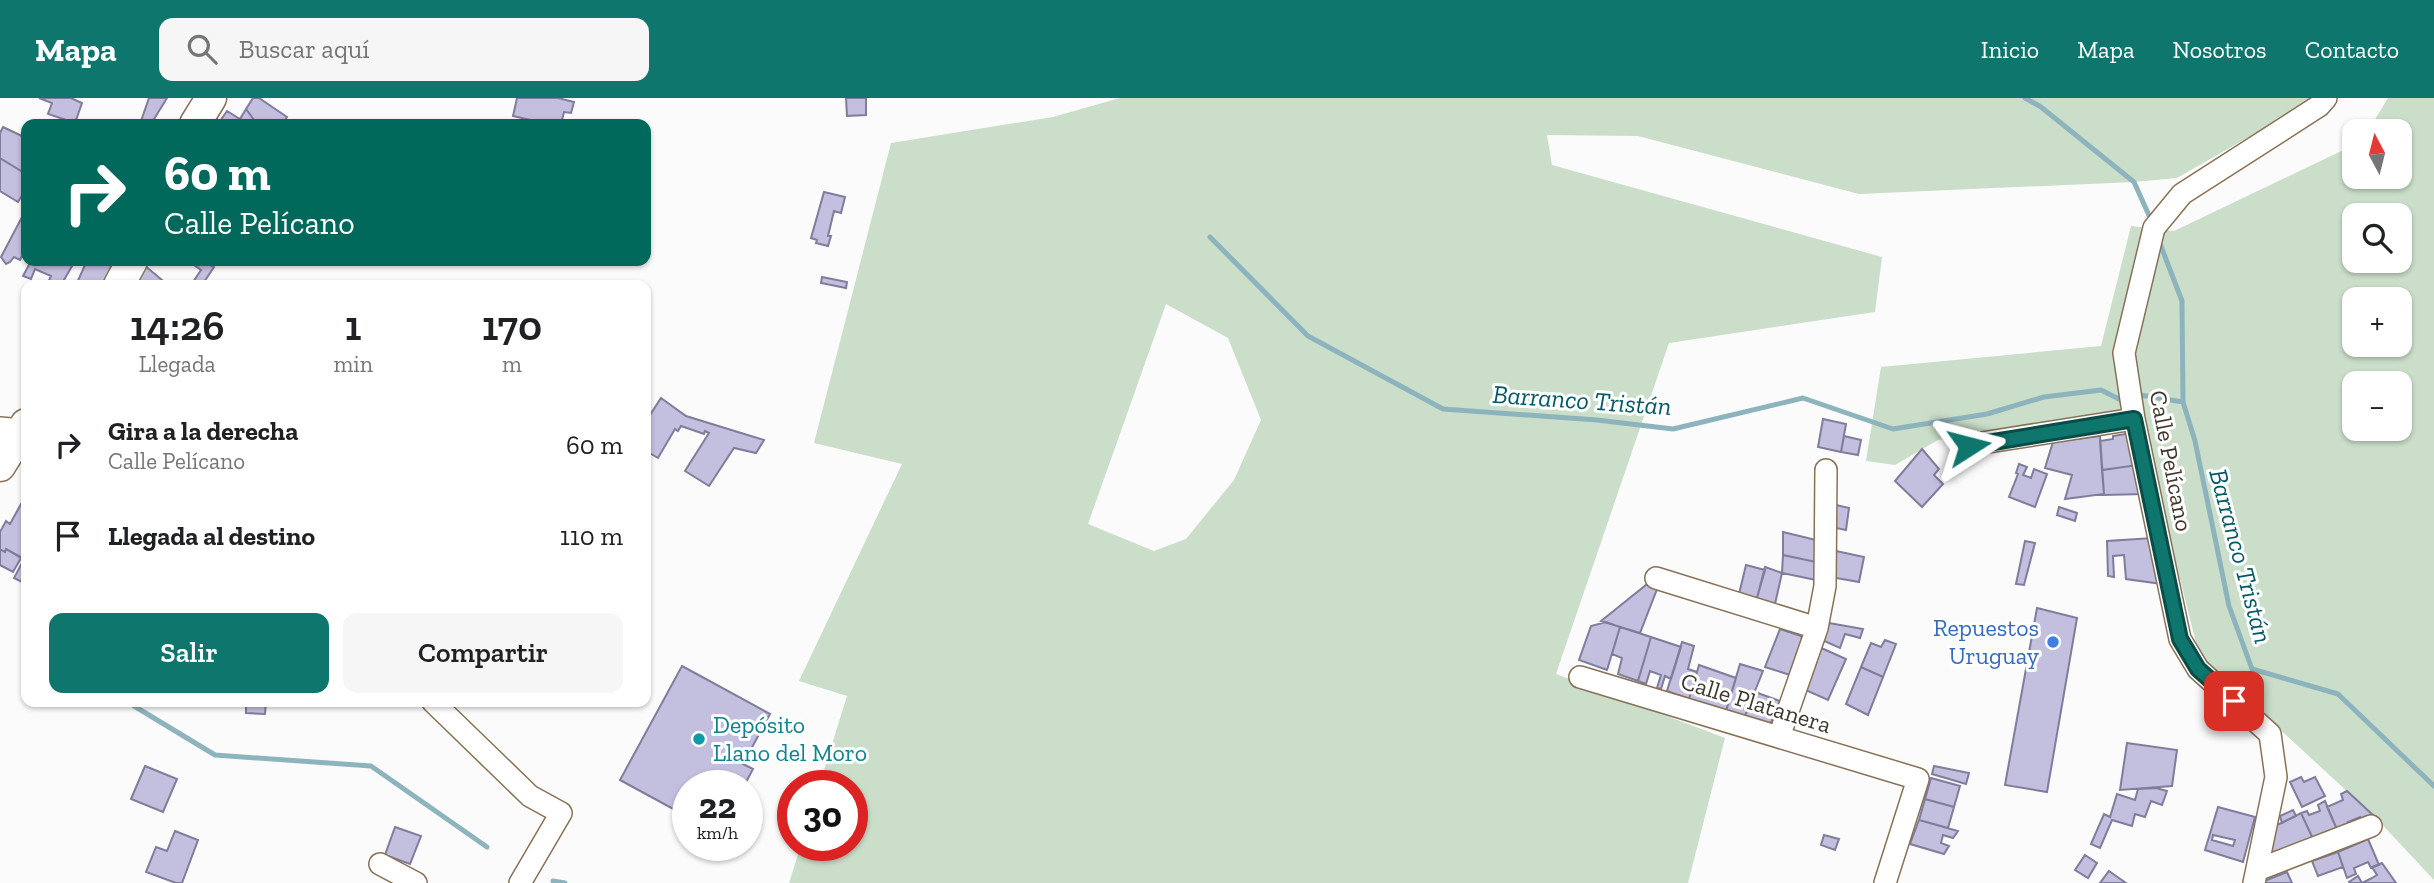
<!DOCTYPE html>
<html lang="es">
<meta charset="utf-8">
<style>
body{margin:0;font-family:"Zilla Slab",serif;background:#f6f6f6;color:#202124;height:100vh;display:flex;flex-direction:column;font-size:26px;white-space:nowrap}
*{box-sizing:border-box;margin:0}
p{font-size:23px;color:#757577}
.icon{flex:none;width:38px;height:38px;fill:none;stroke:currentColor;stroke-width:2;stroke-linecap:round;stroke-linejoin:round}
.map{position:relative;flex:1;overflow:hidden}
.drawer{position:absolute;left:21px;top:182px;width:630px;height:427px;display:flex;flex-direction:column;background:#fff;border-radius:14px;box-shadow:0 2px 5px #0004}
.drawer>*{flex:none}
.hud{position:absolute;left:21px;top:21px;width:630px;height:147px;border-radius:14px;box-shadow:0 2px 5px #0004;background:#00695c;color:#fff;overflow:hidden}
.needle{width:46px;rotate:353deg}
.buttons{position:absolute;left:2342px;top:21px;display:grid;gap:14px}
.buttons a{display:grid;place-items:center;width:70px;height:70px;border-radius:14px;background:#fff;box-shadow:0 2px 5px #0004;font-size:35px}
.speed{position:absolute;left:672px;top:672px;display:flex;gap:14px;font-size:35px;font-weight:700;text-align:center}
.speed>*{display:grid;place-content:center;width:91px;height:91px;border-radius:50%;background:#fff;box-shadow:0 2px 5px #0004;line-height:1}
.speed small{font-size:18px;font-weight:400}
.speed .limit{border:10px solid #d22;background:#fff;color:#111}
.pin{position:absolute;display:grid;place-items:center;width:60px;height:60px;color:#fff;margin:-30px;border-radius:14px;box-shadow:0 4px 10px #0006}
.me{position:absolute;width:77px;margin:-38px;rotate:81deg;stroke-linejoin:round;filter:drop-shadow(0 0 5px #0008)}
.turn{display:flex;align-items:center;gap:24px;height:147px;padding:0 28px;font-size:32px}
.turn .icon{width:91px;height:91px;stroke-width:2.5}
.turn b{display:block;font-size:49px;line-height:60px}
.eta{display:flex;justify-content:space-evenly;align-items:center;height:119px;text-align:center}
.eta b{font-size:42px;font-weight:600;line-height:49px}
.primary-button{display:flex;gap:14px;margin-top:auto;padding:14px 28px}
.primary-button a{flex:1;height:80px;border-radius:14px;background:#0f766e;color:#fff;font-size:28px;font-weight:600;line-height:80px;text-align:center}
.primary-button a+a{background:#f6f6f6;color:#202124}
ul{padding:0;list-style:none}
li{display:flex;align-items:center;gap:21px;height:91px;padding:0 28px}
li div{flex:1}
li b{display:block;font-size:26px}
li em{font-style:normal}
header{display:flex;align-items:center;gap:42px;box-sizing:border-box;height:98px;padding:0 35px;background:#0f766e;color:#fff}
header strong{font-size:33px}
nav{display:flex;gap:38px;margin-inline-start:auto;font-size:24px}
.search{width:490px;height:63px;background:#f6f6f6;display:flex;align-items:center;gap:18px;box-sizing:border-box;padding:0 24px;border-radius:14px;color:#757577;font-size:26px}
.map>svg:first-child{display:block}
.green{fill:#cadec9;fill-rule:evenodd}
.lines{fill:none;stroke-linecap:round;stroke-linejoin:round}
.stream{stroke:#8db4bd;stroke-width:5}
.building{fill:#c3bfde;stroke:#807c9b;stroke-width:2;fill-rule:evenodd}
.minor-casing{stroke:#887257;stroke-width:24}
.secondary-casing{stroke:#887257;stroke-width:33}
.minor{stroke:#fff;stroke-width:21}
.secondary{stroke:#fff;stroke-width:30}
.route-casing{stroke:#0a4d48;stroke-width:18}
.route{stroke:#0f766e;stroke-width:12}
.shop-dot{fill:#3f7fe0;stroke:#fff;stroke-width:2.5}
.culture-dot{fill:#0f9aa8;stroke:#fff;stroke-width:2.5}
.labels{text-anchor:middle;stroke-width:6;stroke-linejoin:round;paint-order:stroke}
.street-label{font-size:24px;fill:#41372c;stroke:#fff}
.shop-label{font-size:24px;fill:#366cbe;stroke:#fff;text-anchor:end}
.culture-label{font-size:24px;fill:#0d838f;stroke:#fff;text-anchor:start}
.water-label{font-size:26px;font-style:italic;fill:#045967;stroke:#fff}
</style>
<header>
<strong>Mapa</strong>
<div class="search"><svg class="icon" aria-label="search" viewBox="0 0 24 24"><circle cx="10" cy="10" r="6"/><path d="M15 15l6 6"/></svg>Buscar aquí</div>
<nav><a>Inicio</a><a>Mapa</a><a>Nosotros</a><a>Contacto</a></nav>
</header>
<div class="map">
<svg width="2434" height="785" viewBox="0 0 2434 785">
<rect width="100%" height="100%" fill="#fbfbfb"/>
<path class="green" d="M1120 0H2313L2310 4 2177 80 2134 84 1859 96 1638 38 1547 37 1552 67 1882 159 1875 214 1669 245 1556 576 1725 640 1688 785H789L801 747H852V688H819L847 598 799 583 902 366 814 345 891 45 1053 19ZM1166 206 1228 240 1261 322 1234 382 1186 441 1154 453 1088 426Z
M2388 0H2434V782L2375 719 2199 557 2139 316 1938 342 1895 367 1866 363 1881 269 2101 248 2131 128 2174 133 2354 47V79H2399V33H2368ZM2354 117H2399V163H2354ZM2354 201H2399V247H2354ZM2354 285H2399V331H2354Z"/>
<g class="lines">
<path class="stream" d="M2025 0 2041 9 2134 84 2152 124
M1210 139 1308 238 1443 311 1597 322 1673 331 1803 300 1893 331 1987 316 2044 299 2101 292 2121 302
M2159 143 2182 203 2183 304
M2140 297 2183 304 2195 343 2229 508 2252 571 2338 596 2434 688
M133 604 134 608 215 657 371 668 487 749
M553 783 565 785"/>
</g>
<path class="building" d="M39 0H71L82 5 75 25 48 16 52 5Z
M149 0H167L151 26H140Z
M253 0H259L287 19 283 26H257L246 11Z
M517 0H558L574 4 571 15 564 14 561 26H538L539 24 513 18Z
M846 0H866V17L847 18Z
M246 11 257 26H218L227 13 240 21Z
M3 29 26 40V76L0 60V35Z
M0 60 26 76V91L18 104 0 93Z
M824 94 845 99 841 115 834 113 828 138H831L828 148 816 145 817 142 811 140Z
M22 119 26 121V150L20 162 14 159 10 164 6 166 1 159Z
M31 163H75L61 187H47L51 178 35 171 31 181 23 178Z
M76 163H109L113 165 103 187H76L85 167Z
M188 163H203L214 169 202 187H191L201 172Z
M144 167 168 187 134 185Z
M822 179 847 184 846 190 821 185Z
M661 300 686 318 764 342 756 355 734 350 709 388 685 373 709 335 705 333 704 336 681 328 678 333 675 331 658 360 646 353V323Z
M1823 321 1846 326 1841 354 1818 349Z
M2132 335 2138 367 2102 372 2100 343 2113 341V338Z
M1844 338 1861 342 1858 357 1841 354Z
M2100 338 2104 396 2065 401 2072 377 2045 370 2053 344Z
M1922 351 1939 371 1934 377 1943 386 1922 409 1895 383Z
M2019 366 2027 369 2023 377 2031 380 2034 371 2047 376 2035 409 2009 399 2018 376 2016 375Z
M2138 367 2144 396 2104 397 2102 372Z
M21 406 26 410V462L6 451 5 454 0 451V434L6 423 10 426Z
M1836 407 1849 410 1846 432 1836 430Z
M2059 409 2077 415 2075 423 2057 417Z
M1783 434 1816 442V464L1783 457Z
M2153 440 2162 486 2126 481 2124 457 2113 458 2114 479 2108 478 2107 443Z
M2025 443 2035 445 2024 487 2016 486Z
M0 451 5 454 6 451 21 460 13 474 0 467Z
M1836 453 1864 459 1859 484 1836 480Z
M1783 457 1816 464V482L1782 475Z
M24 461 26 462V486L14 480Z
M1746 467 1765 472 1757 500 1739 496Z
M1765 469 1782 475 1775 506 1757 500Z
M1651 483 1659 486 1640 535 1601 523Z
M2037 510 2077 520 2047 694 2005 687Z
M1606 524 1620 529 1607 572 1579 562 1591 528Z
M1829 525 1863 531 1860 540 1845 536 1840 550 1822 542Z
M1620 529 1651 539 1638 583 1618 576 1622 560 1612 556Z
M1780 531 1801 538 1804 545 1790 577 1765 569Z
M1651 539 1681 549 1671 581 1665 578 1661 591 1657 590 1661 577 1650 573 1646 586 1638 583Z
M1885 542 1896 546 1883 579 1861 569 1871 545 1881 549Z
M1682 544 1694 548 1688 571 1697 574 1689 601 1667 593Z
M1819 549 1846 561 1828 602 1801 590Z
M1740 566 1763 573 1744 620 1726 613Z
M1699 567 1736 580 1726 613 1689 601Z
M682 568 770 616 743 666 753 671 744 688 732 684 730 688H688V719L620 682Z
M1861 569 1883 579 1868 617 1846 606Z
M1755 594 1780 603 1771 625 1768 627 1744 620Z
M224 604H246V607L222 608Z
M246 604H266L265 616 246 615Z
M2127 645 2177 652 2172 688 2120 692Z
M145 668 177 681 163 714 131 701Z
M1934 668 1969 675 1966 686 1932 676Z
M2301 679 2304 684 2315 679 2325 698 2302 709 2290 684Z
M1931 680 1960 688 1954 709 1925 701Z
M2156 690 2167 693 2162 707 2151 703 2145 719 2135 716 2132 728 2112 722 2100 750 2091 746 2104 716 2110 719 2117 696 2135 702 2138 691Z
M2347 693 2375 719 2362 724 2360 719 2348 724 2350 729 2338 734 2327 709 2343 702 2341 696Z
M1925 701 1954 709 1948 730 1919 722Z
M2325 703 2338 734 2314 743 2301 715 2307 713 2309 717 2320 713 2318 707Z
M2218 709 2255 719 2243 764 2205 752ZM2213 737 2235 742 2233 748 2212 742Z
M2293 712 2296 718 2282 725 2280 718Z
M2301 715 2314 743 2268 759 2277 727Z
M1919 722 1958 733 1953 740 1943 737 1941 745 1949 748 1944 756 1910 746Z
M395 729 421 738 410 766 385 757Z
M175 733 198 742 182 785H176L146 774 156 749 167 753Z
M1824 737 1839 741 1835 752 1821 747Z
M2368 741 2379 767 2371 770 2368 764 2354 770 2356 776 2347 780 2338 754Z
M2338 754 2343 769 2318 778 2312 763Z
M2085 757 2097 765 2088 780 2075 772Z
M2382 765 2396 785H2350L2349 784 2358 778 2362 785 2370 781 2377 777 2372 769Z
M2109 773 2116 778 2126 785H2100Z
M2287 774 2292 785H2262V784Z"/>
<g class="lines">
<g class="minor-casing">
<path id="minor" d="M0 330 22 332
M1969 347 2134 321
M1656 480 1817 530
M1580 579 1918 681 1885 785
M433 604 530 698 561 715 520 785
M1779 639 1817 530 1825 488 1826 372
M380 766 416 785
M2257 772 2371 728
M2254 785 2276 679 2270 636 2198 571 2180 541 2134 321 2124 255 2154 130 2182 96 2319 8 2326 0"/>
</g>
<g class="secondary-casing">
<path id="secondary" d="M195 26 211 0
M119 187 132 163
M0 368 26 326"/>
</g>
<use href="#minor" class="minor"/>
<use href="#secondary" class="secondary"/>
</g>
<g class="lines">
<g class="route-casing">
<path id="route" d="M1969 348 2134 321 2180 541 2198 571 2234 603"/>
</g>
<use href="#route" class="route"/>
</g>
<circle class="shop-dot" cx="2053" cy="544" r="7"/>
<circle class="culture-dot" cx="699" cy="641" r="7"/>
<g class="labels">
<g class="street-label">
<text transform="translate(2171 363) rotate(79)" y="8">Calle Pelícano</text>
<text transform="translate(1756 605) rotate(17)" y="8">Calle Platanera</text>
</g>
<g class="shop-label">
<text x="2039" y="538">Repuestos<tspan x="2039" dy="28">Uruguay</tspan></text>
</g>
<g class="culture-label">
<text x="713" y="635">Depósito<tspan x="713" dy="28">Llano del Moro</tspan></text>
</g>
<g class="water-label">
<text transform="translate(1582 302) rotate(4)" y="9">Barranco Tristán</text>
<text transform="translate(2241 458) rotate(75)" y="9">Barranco Tristán</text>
</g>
</g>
</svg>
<div class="buttons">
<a><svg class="needle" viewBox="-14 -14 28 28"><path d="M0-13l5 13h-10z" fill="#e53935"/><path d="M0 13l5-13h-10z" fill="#757577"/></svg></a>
<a><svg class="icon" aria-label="search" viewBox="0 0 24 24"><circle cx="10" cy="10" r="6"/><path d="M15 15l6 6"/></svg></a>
<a>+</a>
<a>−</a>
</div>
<div class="speed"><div>22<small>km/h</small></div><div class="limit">30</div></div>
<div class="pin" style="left:2234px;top:603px;background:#d93025"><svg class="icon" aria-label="arrive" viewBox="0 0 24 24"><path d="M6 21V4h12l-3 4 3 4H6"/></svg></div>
<svg class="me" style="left:1969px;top:348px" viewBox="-20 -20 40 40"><path d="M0-17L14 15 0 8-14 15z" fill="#0f766e" stroke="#fff" stroke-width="4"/></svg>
<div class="hud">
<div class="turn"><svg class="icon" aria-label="right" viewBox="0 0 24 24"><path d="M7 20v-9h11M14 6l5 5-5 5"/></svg><div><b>60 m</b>Calle Pelícano</div></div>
</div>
<section class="drawer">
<div class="eta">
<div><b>14:26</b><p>Llegada</p></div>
<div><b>1</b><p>min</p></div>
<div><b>170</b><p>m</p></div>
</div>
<ul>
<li><svg class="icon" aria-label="right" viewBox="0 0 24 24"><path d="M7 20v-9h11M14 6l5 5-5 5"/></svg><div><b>Gira a la derecha</b><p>Calle Pelícano</p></div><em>60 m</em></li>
<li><svg class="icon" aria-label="arrive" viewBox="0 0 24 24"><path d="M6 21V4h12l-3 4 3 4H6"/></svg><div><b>Llegada al destino</b></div><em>110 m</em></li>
</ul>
<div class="primary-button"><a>Salir</a><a>Compartir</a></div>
</section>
</div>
